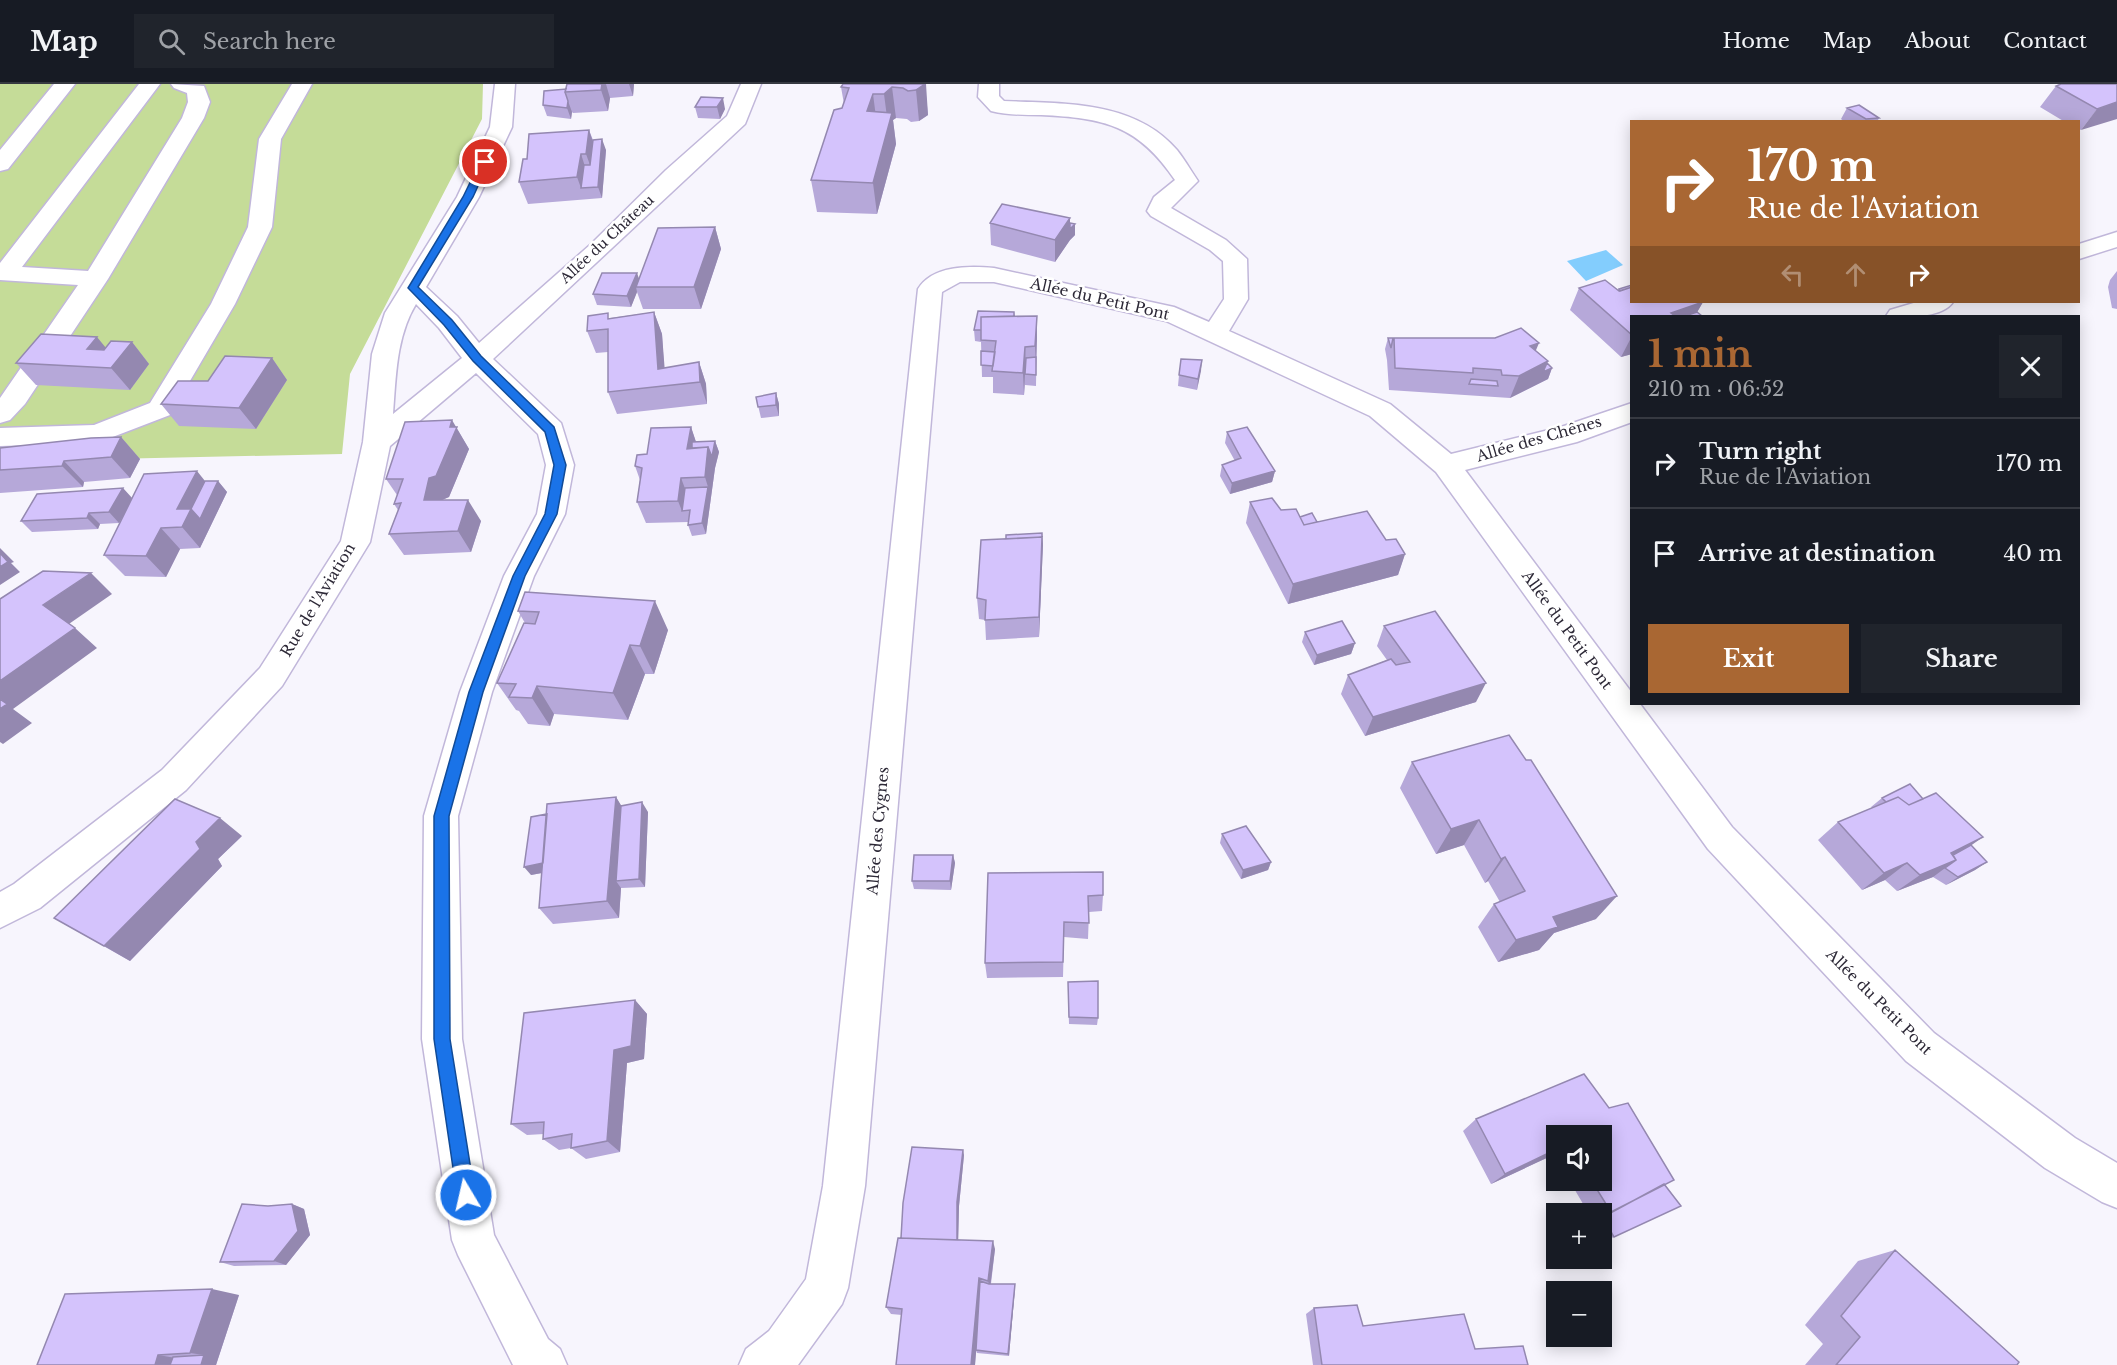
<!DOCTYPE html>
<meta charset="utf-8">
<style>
body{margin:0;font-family:"Libre Baskerville",serif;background:#20242c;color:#f1f3f6;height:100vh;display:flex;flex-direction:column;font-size:22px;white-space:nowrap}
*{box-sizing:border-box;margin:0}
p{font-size:20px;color:#9ea1a6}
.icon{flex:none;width:33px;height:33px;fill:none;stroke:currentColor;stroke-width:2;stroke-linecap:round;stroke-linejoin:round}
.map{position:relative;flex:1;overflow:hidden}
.drawer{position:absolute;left:1630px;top:231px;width:450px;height:390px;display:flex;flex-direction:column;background:#171b24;border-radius:0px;box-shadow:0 3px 15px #0003}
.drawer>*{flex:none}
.guide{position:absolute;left:1630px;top:36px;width:450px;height:183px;border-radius:0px;box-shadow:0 3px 15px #0003;background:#a96733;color:#fff;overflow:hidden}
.fabs{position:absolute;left:1546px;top:1041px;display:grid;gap:12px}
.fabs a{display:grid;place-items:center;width:66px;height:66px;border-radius:0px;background:#171b24;box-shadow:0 3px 15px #0003;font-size:30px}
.pin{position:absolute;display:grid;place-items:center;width:51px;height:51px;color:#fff;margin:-26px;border:3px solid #fff;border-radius:50%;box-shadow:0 2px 6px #0007}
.me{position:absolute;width:66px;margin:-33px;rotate:351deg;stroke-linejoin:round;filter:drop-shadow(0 0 4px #0008)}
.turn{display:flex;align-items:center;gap:21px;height:126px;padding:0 18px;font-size:27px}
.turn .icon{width:78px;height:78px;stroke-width:2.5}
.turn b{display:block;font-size:42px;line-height:51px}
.lanes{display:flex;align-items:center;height:57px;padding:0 18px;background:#0003;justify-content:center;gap:30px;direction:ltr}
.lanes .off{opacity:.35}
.round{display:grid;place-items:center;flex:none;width:63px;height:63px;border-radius:0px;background:#20242c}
.summary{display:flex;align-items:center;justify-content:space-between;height:102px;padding:0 18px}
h1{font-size:36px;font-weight:800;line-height:45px;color:#a96733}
.cta{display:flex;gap:12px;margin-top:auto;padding:12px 18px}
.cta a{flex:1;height:69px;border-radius:0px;background:#a96733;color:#fff;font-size:24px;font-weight:800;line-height:69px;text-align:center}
.cta a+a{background:#20242c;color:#f1f3f6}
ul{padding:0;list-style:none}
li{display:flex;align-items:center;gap:18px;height:90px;padding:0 18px;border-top:2px solid #363941}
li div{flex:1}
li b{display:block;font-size:22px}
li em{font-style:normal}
header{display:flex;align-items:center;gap:36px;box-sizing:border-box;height:84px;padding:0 30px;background:#171b24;border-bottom:2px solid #363941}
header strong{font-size:28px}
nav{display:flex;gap:33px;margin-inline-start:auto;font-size:21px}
.search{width:420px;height:54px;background:#20242c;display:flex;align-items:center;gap:15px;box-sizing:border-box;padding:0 21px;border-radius:0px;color:#9ea1a6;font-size:22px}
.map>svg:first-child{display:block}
.green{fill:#c5dc98}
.water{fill:#83cdfd}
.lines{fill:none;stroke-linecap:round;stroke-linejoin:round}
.minor-casing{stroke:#c1b7da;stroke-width:3}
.minor{fill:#fff;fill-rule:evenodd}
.wall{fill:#b6a8d9}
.shaded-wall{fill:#9488b0}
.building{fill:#d4c3fc;stroke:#9488b0;stroke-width:1.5}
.route{fill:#1a73e8;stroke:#114b97;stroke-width:1.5}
.labels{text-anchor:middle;stroke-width:5;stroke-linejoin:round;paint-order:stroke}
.far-street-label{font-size:14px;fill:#2d2937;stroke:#fff}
.street-label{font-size:15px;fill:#2d2937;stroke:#fff}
</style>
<header>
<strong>Map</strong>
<div class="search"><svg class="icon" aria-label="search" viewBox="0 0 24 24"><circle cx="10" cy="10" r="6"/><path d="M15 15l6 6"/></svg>Search here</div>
<nav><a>Home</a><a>Map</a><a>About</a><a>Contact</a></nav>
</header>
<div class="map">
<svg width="2117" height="1281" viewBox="0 0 2117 1281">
<rect width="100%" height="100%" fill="#f7f5fd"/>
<path class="green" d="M0 0H483L482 35 350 290 342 370 110 375 0 388Z"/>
<path class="water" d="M1606 166 1623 181 1586 197 1567 177Z"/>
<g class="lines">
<g class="minor-casing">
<path id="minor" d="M54 0H75L8 85 0 87V66Z
M139 0H160L22 183 88 187 182 34 188 18 187 9 174 4 171 0 204 2 210 18 204 34 108 195 25 320 10 336 0 339V314L78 201 0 196V179Z
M292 0H312L281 55 272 143 235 220 170 331 97 359 0 362V344L94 341 150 319 211 220 248 143 259 55Z
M495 0H515L512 43 479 113 426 203 457 232 479 259 591 160 666 86 727 32 741 0H761L745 40 493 275 561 339 574 381 565 430 534 492 492 608 458 732 462 955 494 1151 548 1255 560 1265 567 1281H513L458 1171 452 1156 422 955 424 732 460 608 504 492 537 430 546 381 538 350 476 289 390 362 370 458 282 602 186 706 40 824 0 844V808L14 800 162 686 260 584 341 457 363 358 372 270 385 229 457 113 490 43ZM416 220 439 244 462 274 393 330C396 293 396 253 416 220Z
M979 0H999V12L1004 17C1064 20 1134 16 1177 66 1185 76 1191 87 1198 97L1171 124 1226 156 1247 175 1248 215 1229 247 1390 320 1451 370 1561 343 1632 319V338L1577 358 1465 386 1632 609V620H1640L1732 743 1934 949 2075 1054 2117 1079V1124L2102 1118 2045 1084 1906 977 1708 765 1436 388 1370 332 1166 237 994 198H960L942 208 865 1102 848 1204 842 1220 798 1281H739L746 1265 769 1247 806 1195 823 1102 918 205C933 181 969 182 994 184L1174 223 1209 238 1224 215 1223 177 1210 166 1151 132 1147 127 1154 113 1175 96C1138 41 1104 34 1041 31 1024 31 1007 31 991 27L978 13Z
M2117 148V163L2079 175V160Z
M1917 218H1953C1943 234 1904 234 1886 232L1890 226Z"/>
</g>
<use href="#minor" class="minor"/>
</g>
<path class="wall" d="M567 0H634L633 12 610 14 608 27 573 29 572 28 571 35 547 32 543 21 566 5Z
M2117 0 2081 46 2079 45V38H2065L2040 23 2056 2Z
M925 2 928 31 919 37 911 38 907 35 896 34 893 36 896 60 877 130 817 128 811 96 842 24 844 20 841 3Z
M701 13 725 25 720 35 698 34 695 23Z
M1847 24 1879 34 1877 38H1845L1841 35Z
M589 46 593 56 606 66 602 114 528 120 519 98 527 75Z
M990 139H1070L1075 151 1070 156 1055 178 991 161Z
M715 143 721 165 701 225H643L637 208 631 223 597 221 593 210 639 194Z
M2117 187V225L2112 224 2108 203 2110 196Z
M1579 204 1618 207 1619 205 1703 218 1697 228 1632 270 1621 273 1570 226Z
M654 228 662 250 664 284 699 278 706 300 707 320 617 330 608 308V268L596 269 587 247 610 234Z
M1014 228 1015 232H1037L1036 302 1025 301V299L1024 311 993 309V293H982L981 258 975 257 974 246Z
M1388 254 1536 267 1548 277 1547 279 1552 284 1548 295 1510 314 1389 306 1387 276 1385 265Z
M132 258 149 280 130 306 36 301 16 279 106 264Z
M272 274 287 296 256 345 179 342 161 320 208 297Z
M1202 276 1197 306 1178 302 1179 291Z
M776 309 779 320V332L761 334 756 313Z
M456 343 469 365 449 413 442 416 481 437 471 468 404 471 389 450 398 426 394 420 397 411 386 395Z
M691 343 696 358 715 357 719 368 715 384 706 450 692 452 688 441 689 438 646 439 637 418 640 396 635 382 647 370Z
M1227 348 1275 387 1272 398 1230 410 1220 392 1222 381 1235 377 1225 359Z
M121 353 140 375 130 394 84 398 83 403 0 409V364Z
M205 397H218L227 408 200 464 180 465 166 493 125 492 104 471 125 430 119 439 100 440 98 445 32 448 21 437 132 414Z
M1250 418 1281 426 1317 438 1386 456 1405 470 1398 491 1288 520 1246 439Z
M1043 460 1039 553 986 556 985 536 979 535 977 514Z
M525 508 668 546 654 590H645L628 636 554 630 550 642 528 640 519 627 516 626 497 599 525 539 518 527Z
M1384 542 1476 618 1365 652 1341 610 1348 591 1387 576 1377 562Z
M1305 548 1355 559 1351 570 1314 581 1302 558Z
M1412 678 1596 835 1554 849 1539 866 1498 878 1478 843 1494 820 1500 818 1488 797 1485 799 1464 761 1436 770 1400 704Z
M616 713 621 722 648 728 645 803 621 804 619 834 553 840 539 824 542 789 531 791 547 730Z
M1882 714 1923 715 1987 778 1975 786 1946 801 1933 793 1897 807 1885 796 1862 806 1818 756 1838 738 1872 724 1871 723Z
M1222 750 1271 778 1268 786 1241 795 1220 759Z
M242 752 218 775 222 782 130 877 54 834Z
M953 771 955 779 951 806 914 805 912 797Z
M988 789 1103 811 1102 827 1089 828 1088 855 1064 853 1063 893 987 894 985 879Z
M1068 906 1098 934 1097 941 1069 940Z
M635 916 647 930 644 975 627 979 620 1068 586 1075 571 1064 559 1066 543 1055 544 1050 527 1051 511 1040Z
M1584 990 1681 1122 1605 1157 1602 1152V1130H1589L1569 1096H1602V1052H1557V1078L1553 1071 1491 1100 1463 1047 1476 1035Z
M964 1071 959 1122 958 1156 995 1165 991 1200H1015V1204L1009 1272 977 1269 976 1266V1262L975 1281H896L902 1231 891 1230 886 1223 901 1154Z
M292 1120 304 1125 310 1151 286 1181 234 1182 220 1178 268 1122Z
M1895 1166 2017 1281H1805L1823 1260 1805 1241 1858 1177Z
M239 1211 216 1281H37Z
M1314 1224 1363 1242 1475 1265 1528 1281H1313L1306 1230Z"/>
<path class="shaded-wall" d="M602 0H606L610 14 608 27 601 6Z
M629 0H634L633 12Z
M917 0H926L928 31 919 37 916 6Z
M892 3 896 34 893 36 896 60 877 130 873 99 888 41 884 10Z
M873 10 877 41 867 27Z
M723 14 725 25 720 35 717 23Z
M568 17 572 28 571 35 567 24Z
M2117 18V35L2081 46 2097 25Z
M589 46 596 67 594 92 586 70Z
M602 55 606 66 602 114 598 103Z
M581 70 588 92 581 104 577 93Z
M1070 134V145L1075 140V151L1070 156 1055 178V156Z
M715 143 721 165 701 225 694 203Z
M637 189 641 200 636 203 637 208 631 223 627 212Z
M1703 218 1695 232H1669L1671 229Z
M654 228 662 250 666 302 658 285Z
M1037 232V254L1036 284 1035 262Z
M1632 252V270L1621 273Z
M97 253 115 275 87 265Z
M132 258 149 280 130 306 111 284Z
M1539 259 1531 278 1530 262Z
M1025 263 1026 285 1025 290 1024 311 1023 289Z
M272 274 287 296 256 345 239 324Z
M1202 276 1201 287 1197 306 1198 295Z
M1548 277 1543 288 1552 284 1548 295 1510 314 1519 292Z
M699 278 706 300 707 320 700 298Z
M776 309 779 320V332L776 321Z
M452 336 469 365 449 413 442 416H424L429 394Z
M691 343 698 364 687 365Z
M121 353 140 375 130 394 111 373Z
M715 357 719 368 715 384 706 450 702 439 708 403 705 393 708 363Z
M64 377 84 398 83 403 62 382Z
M197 387 213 407 218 397 227 408 200 464 182 443 177 425Z
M1275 387 1272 398 1230 410 1232 399Z
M681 394 689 415 682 427 678 417Z
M123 404 133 415 119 439 109 428Z
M468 416 481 437 471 468 458 447Z
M89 429 100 440 98 445 87 434Z
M161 444 180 465 166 493 146 472Z
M1042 449 1043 460 1039 553V533Z
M0 464 14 478 11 479 20 488 0 501Z
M1405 470 1398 491 1288 520 1293 500Z
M91 489 112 510 66 542 43 521Z
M655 517 668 546 654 590 640 562Z
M75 544 97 564 13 625 32 639 3 660 0 658V597Z
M1355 559 1351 570 1314 581 1317 571Z
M630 561 645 590 628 636 613 609Z
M1486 599 1476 618 1365 652 1373 633Z
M537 602 554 630 550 642 532 614Z
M616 713 627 731 616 797 621 804 619 834 607 817Z
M642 718 648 728 645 803 639 795Z
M220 734 242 752 218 775 222 782 130 877 104 862 196 758Z
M1479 736 1464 761 1436 770 1451 745Z
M1983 753 1959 770 1941 779 1951 769Z
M953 771 955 779 951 806 950 797Z
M1505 773 1488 797 1485 799 1501 775Z
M1956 776 1933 793 1897 807 1920 791Z
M551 777 557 786 531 791 524 783Z
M1271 778 1268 786 1241 795 1243 786Z
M1987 778 1975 786 1946 801 1958 793Z
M1907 779 1885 796 1862 806 1884 789Z
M1617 812 1596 835 1554 849 1539 866 1498 878 1516 856 1553 833Z
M635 916 647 930 644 975 627 979 620 1068 607 1057 614 966Z
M1557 1065V1067L1553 1071 1491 1100 1505 1090Z
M963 1066 964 1071 959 1122 958 1165 956 1161 957 1118Z
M292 1120 304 1125 310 1151 286 1181 274 1177Z
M993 1157 995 1165 990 1204 988 1197Z
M979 1194 982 1201 975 1281H971Z
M1015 1200V1204L1009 1272 1008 1270Z
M212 1205 239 1211 216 1281H201L204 1271 190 1269Z
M158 1271 188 1276 186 1281H155Z"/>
<path class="building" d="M567 0H602L601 6 565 8Z
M843 0H925L916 6 908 7 903 4 892 3 884 10H873L867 27 892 29 873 99 811 96 834 26 842 24 849 4 841 3Z
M2061 0H2117V18L2097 25 2056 2Z
M566 5 565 8 568 17 567 24 543 21 544 7Z
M701 13 723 14 717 23H695Z
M1859 21 1879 34 1866 35 1847 24Z
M589 46 586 70H581L577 93 519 98 523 75H527L529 50Z
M602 55 598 103 581 104 584 81H590L593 56Z
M1002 120 1070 134 1055 156 990 139Z
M1070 139 1075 140 1070 145Z
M715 143 694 203H636L658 144Z
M602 189H637L627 212 593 210Z
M1605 196 1619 207 1632 203V218H1703L1671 229 1675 232H1632V251L1579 204Z
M1632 201V203L1620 207 1619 205Z
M978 227 1014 228V232L981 233V246H974Z
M654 228 658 285 699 278 700 298 608 308V245L587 247 588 232 608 229V235Z
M1697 228 1702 232H1685Z
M1037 232 1035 262 1025 263 1023 289 992 287 996 257 981 256V233Z
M1521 244 1539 259 1530 262 1548 277 1519 292 1502 291 1501 286 1473 284V289L1395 284 1394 254H1495Z
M41 250 97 253 87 265 104 266 111 257 132 258 111 284 16 279Z
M1388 254H1393L1391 264Z
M981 267 995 268 993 282 981 281Z
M225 272 272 274 239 324 161 320 178 297H208Z
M1036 273V291L1025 290 1026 274Z
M1181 275 1202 276 1198 295 1179 291Z
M1547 279 1552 284 1543 288Z
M1471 295 1497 297 1498 302 1469 300Z
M776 309V321L758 323 756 313Z
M452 336 450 343H457L436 392 429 394 424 416H468L458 447 389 450 401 419 394 420 403 395H386L405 338Z
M691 343 687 365 708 363 705 393 681 394 678 417 637 418 642 384 635 382 637 371 647 370 651 344Z
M1247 343 1275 387 1232 399 1222 381 1241 374 1227 348Z
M121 353 111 373 64 377 62 382 0 386V364L91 354Z
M715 357 712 373 708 363 692 364V358Z
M197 387 177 425H191L182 443 161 444 146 472 104 471 144 390Z
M205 397H218L200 435 191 425Z
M708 403 702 439 688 441 690 426 682 427 685 404Z
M123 404 109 428 89 429 87 434 21 437 37 410Z
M1272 414 1281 426 1296 425 1304 441 1367 427 1386 456 1396 455 1405 470 1293 500 1250 418Z
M1312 429 1317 438 1304 441 1300 433Z
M1042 449V463V453L1006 455V451Z
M1042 453 1039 533 985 536 986 516 977 514 981 456Z
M0 469 8 478 0 483Z
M43 487 91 489 43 521 75 544 0 597V515Z
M525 508 655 517 640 562 630 561 613 609 537 602 532 614 509 613 516 600 497 599 524 539 535 540 539 528 518 527Z
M1435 527 1486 599 1373 633 1348 591 1391 575 1396 581 1410 578 1384 542Z
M1342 537 1355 559 1317 571 1305 548Z
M0 615 7 620 0 625Z
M1509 651 1526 676H1531L1617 812 1553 833 1558 843 1516 856 1494 820 1525 807 1505 773 1501 775 1479 736 1451 745 1412 678Z
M1910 700 1923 715 1909 721 1898 713 1886 718 1882 714Z
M1936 709 1983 753 1951 769 1956 776 1920 791 1907 779 1884 789 1838 738 1898 713 1909 721Z
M616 713 607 817 539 824 547 720Z
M175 715 220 734 196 758 200 765 104 862 54 834Z
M642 718 639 795 616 797 621 722Z
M547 730 543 779 524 783 531 733Z
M1246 742 1271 778 1243 786 1222 750Z
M1971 761 1987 778 1958 793 1945 784 1956 776 1953 771Z
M914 771H953L950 797H912Z
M1103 788V811L1088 812 1089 839 1064 838 1063 878 985 879 988 789Z
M1098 897V934L1069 933 1068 898Z
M635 916 631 962 614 966 607 1057 571 1064 572 1050 543 1055 544 1038 511 1040 524 929Z
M1584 990 1609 1024 1628 1019 1674 1096 1611 1128 1591 1096H1602V1052H1557V1065L1505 1090 1476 1035Z
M912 1063 963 1066 957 1118V1156L901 1154 903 1119Z
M1664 1100 1681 1122 1614 1153 1603 1133Z
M242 1120 268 1122 292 1120 298 1147 274 1177 220 1178Z
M898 1154 993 1157 988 1197 979 1194 971 1281H896L902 1225 886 1223Z
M1895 1166 2019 1278 2017 1281H1836L1860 1253 1841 1232Z
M980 1197 989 1200H1015L1008 1270 976 1266Z
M212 1205 190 1269 158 1271 155 1281H37L65 1210Z
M1357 1221 1363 1242 1464 1230 1475 1265 1523 1262 1528 1281H1322L1314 1224Z
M204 1271 201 1281H170L173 1273Z"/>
<path class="route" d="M485 75 489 78 473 113 418 203 452 236 481 272 554 343 566 381 557 430 525 492 483 608 449 732 450 955 475 1111 472 1117 466 1120 460 1117 457 1111 434 955V732L469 608 513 492 545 430 554 381 545 348 473 277 444 241 408 204 463 113 480 78Z"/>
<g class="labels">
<g class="far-street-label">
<text transform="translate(607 155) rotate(-43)" y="5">Allée du Château</text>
</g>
<g class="street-label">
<text transform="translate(1100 215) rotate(13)" y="5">Allée du Petit Pont</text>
<text transform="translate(1539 355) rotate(-16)" y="5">Allée des Chênes</text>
<text transform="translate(318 516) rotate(-59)" y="5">Rue de l'Aviation</text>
<text transform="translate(1567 546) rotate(54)" y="5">Allée du Petit Pont</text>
<text transform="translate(878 747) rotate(-85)" y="5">Allée des Cygnes</text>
<text transform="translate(1879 918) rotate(45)" y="5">Allée du Petit Pont</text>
</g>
</g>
</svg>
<div class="fabs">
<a><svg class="icon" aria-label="sound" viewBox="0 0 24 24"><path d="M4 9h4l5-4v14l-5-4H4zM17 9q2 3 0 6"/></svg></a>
<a>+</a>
<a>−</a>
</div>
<div class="pin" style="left:485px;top:78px;background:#d93025"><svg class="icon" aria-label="arrive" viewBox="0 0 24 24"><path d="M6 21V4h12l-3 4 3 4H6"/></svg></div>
<svg class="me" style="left:466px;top:1111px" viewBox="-20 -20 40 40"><circle r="17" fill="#1a73e8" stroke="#fff" stroke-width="3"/><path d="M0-11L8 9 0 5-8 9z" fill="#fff"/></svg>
<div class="guide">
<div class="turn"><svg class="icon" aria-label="right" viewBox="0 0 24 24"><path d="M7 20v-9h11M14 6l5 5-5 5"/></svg><div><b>170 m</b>Rue de l'Aviation</div></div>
<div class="lanes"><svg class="icon off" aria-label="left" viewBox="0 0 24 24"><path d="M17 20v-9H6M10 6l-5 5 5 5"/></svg><svg class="icon off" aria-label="ahead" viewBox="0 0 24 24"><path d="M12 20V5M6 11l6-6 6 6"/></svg><svg class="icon" aria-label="right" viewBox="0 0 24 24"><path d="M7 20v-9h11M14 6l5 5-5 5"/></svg></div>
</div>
<section class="drawer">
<div class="summary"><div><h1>1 min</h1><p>210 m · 06:52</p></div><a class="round"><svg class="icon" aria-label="close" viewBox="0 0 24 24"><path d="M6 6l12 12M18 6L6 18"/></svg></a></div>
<ul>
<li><svg class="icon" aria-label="right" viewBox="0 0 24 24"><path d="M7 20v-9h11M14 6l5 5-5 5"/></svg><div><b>Turn right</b><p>Rue de l'Aviation</p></div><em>170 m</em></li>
<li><svg class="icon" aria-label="arrive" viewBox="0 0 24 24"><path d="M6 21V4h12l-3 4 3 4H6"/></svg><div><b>Arrive at destination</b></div><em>40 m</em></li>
</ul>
<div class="cta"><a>Exit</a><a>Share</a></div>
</section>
</div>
